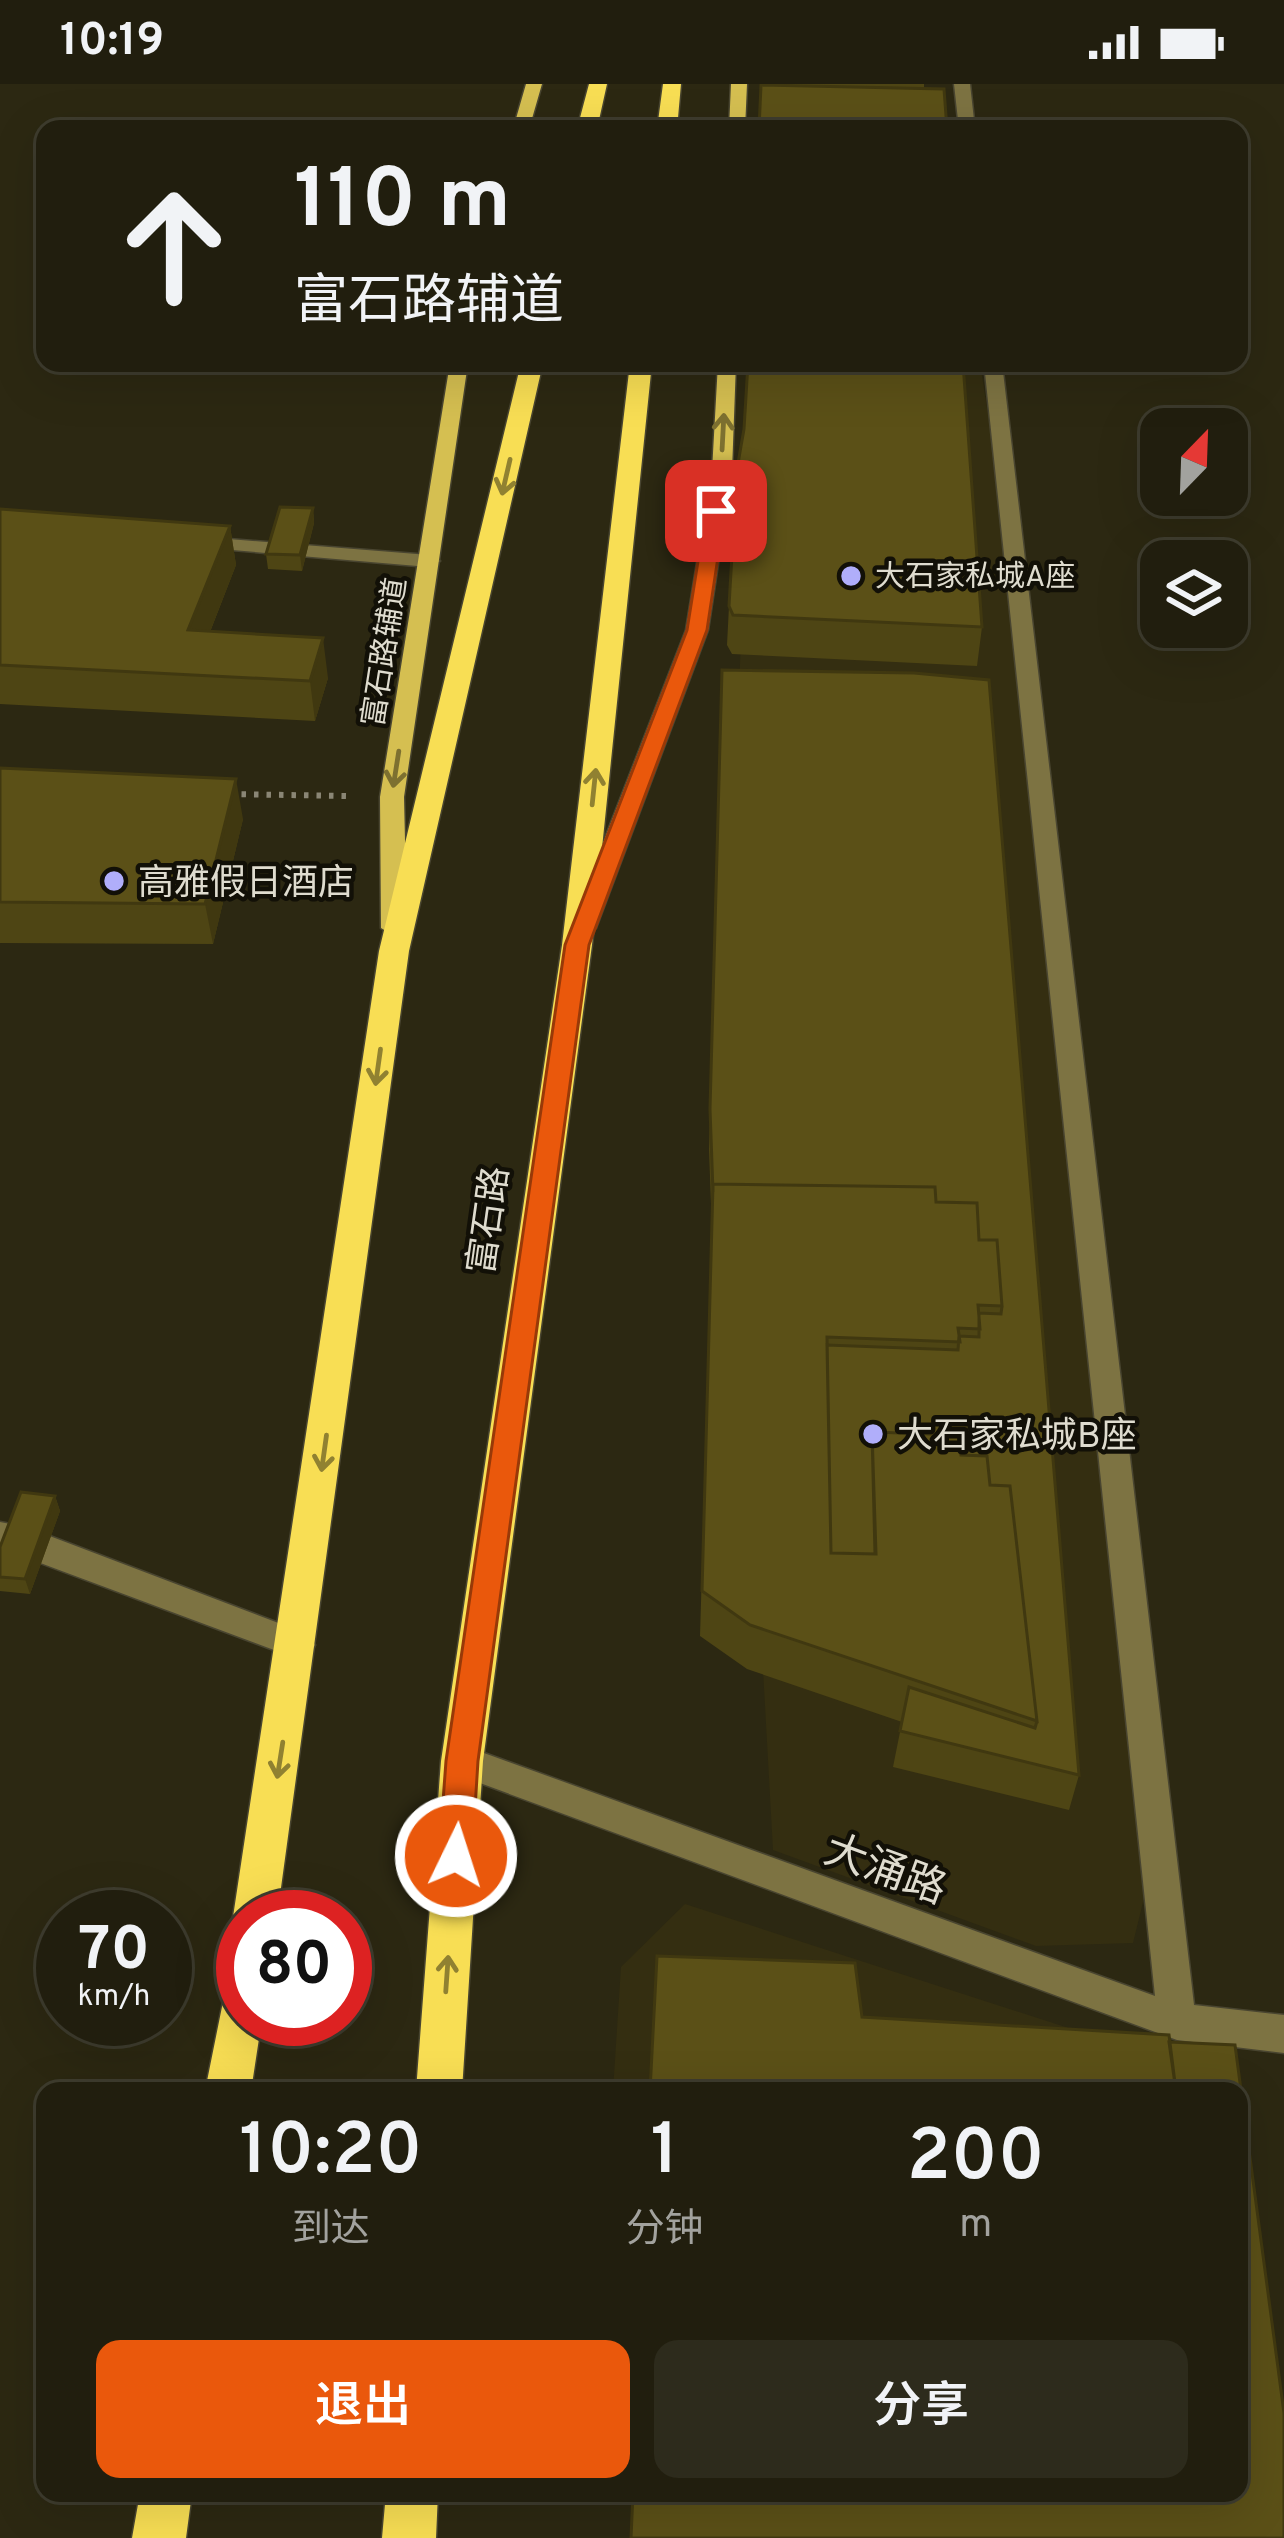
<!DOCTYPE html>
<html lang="zh">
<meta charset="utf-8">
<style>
body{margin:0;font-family:Overpass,"Noto Sans SC",sans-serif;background:#2d2b1c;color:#f1f3f6;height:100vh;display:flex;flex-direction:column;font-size:45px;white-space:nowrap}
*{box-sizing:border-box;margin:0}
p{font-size:39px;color:#a2a29e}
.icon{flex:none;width:66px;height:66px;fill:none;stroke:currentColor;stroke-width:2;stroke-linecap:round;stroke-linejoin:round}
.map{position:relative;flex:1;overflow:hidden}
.panel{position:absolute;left:36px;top:1998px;width:1212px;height:420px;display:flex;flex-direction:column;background:#211e0e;border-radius:24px;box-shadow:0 12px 48px #0002,0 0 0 3px #3e3c2e}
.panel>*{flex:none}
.banner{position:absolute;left:36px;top:36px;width:1212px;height:252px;border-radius:24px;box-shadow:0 12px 48px #0002,0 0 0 3px #3e3c2e;background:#211e0e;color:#f1f3f6;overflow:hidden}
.needle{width:78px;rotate:23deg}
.buttons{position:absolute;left:1140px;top:324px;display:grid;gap:24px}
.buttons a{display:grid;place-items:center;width:108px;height:108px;border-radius:24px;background:#211e0e;box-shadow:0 12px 48px #0002,0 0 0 3px #3e3c2e;font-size:60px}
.speed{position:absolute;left:36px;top:1806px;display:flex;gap:24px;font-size:60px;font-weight:700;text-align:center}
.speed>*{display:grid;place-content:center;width:156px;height:156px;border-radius:50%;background:#211e0e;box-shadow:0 12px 48px #0002,0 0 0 3px #3e3c2e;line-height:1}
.speed small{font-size:30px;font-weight:400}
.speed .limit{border:18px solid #d22;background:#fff;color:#111}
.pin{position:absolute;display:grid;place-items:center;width:102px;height:102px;color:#fff;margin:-51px;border-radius:24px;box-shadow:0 6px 18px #0006}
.me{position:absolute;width:132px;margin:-66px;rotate:4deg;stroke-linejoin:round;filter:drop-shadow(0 0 9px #0008)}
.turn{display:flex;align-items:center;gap:42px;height:252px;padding:0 60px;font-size:54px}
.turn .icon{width:156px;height:156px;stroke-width:2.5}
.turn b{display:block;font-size:84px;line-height:102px}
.eta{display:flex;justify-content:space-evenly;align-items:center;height:204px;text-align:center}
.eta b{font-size:72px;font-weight:600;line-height:84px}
.action{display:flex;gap:24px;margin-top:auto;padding:24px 60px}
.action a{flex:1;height:138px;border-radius:24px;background:#ea580c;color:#fff;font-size:48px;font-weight:600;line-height:138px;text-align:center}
.action a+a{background:#2d2b1c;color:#f1f3f6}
.status{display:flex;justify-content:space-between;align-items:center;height:84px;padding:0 60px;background:#211e0e;direction:ltr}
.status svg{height:33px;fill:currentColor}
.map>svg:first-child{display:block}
.built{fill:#342e11}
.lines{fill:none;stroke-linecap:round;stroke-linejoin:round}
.minor-casing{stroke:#494530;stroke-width:3}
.major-casing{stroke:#494530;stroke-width:3}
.highway-casing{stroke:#494530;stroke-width:3}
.path{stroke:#8a8675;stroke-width:6;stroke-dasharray:4.5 8;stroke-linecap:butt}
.minor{fill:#7d7342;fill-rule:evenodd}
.major{fill:#d5bf51;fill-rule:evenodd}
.highway{fill:#f8de54;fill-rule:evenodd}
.wall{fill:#4e4514}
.shaded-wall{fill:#403810}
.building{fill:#5b5017;stroke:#403810;stroke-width:3}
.oneway{stroke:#7d7030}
.oneway2{stroke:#908131}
.route{fill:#ea580c;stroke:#983908;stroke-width:3}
.poi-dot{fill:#b0aefa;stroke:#121007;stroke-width:4.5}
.labels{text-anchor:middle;stroke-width:9;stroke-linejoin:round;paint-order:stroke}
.far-poi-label{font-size:30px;fill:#dfdccf;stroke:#121007;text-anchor:start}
.far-street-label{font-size:30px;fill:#dfdccf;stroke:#121007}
.poi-label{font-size:36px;fill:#dfdccf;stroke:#121007;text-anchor:start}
.street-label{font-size:36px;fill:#dfdccf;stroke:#121007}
.near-street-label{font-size:42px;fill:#dfdccf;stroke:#121007}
</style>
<div class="status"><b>10:19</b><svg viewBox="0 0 49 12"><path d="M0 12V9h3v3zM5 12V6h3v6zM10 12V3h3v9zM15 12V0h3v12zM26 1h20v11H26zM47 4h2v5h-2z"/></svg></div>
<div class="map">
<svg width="1284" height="2454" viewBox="0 0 1284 2454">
<rect width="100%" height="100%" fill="#2c2812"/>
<path class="built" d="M751 279H980L1015 504 1144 1814 1133 1859 1036 1862 773 1766 749 1333 714 1292Z
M685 1820 1220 1993 1222 2007H613L621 1883Z"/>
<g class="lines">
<g class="minor-casing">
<path id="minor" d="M954 0H970L975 45H959Z
M984 279H1002L1194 1921 1284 1931V1969L1177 1956 450 1688 444 1677 450 1666 462 1661 1155 1912Z
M192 452 429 471 440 477 429 483 185 462V454Z
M0 1438 26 1443 310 1551 315 1561 310 1571 298 1575 0 1464Z"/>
</g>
<g class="major-casing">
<path id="major" d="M526 0H542L529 45H513Z
M731 0H747L745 45H729Z
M450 279H468L404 713 407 844 394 852 381 844 380 713Z
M718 279H736L732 387 708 546 596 844 583 852 570 844 686 546 712 387Z"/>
</g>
<g class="highway-casing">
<path id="highway" d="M589 0H607L597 45H577Z
M663 0H681L677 45H657Z
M521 279H543L409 867 277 1833H243V1849L233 1833 379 867Z
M630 279H652L592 861 483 1677 462 2007H416L441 1677 562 861Z
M243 1891V1935H262L251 2007H205L227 1898Z
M140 2409H192L186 2454H132Z
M386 2409H438L436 2454H382Z"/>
</g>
<path class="path" d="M229 710 346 712"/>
<use href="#minor" class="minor"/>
<use href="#major" class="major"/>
<use href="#highway" class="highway"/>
</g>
<path class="wall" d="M763 0H924V5Z
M744 345 982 543 977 582 732 570 727 561 729 522Z
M313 424 314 439 302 487 268 485 266 470Z
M0 425 230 442 236 481 210 548 328 594 315 637 0 620Z
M722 586 914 589 1079 1691 1069 1726 893 1683 902 1638 747 1585 700 1552 712 1148 709 1065Z
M0 684 243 735 213 860 0 859Z
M55 1412 60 1427 30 1510 0 1507V1463Z"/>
<path class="shaded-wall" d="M313 424 314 439 302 487 300 471Z
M230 442 236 481 195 586 188 546Z
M323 554 328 594 315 637 310 597Z
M236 695 243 735 213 860 205 820Z
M55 1412 60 1427 30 1510 25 1495Z"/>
<path class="building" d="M761 1 944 5 947 45H759Z
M748 279H963L982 543 733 531 729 522 737 385 744 345Z
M280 423 313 424 300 471 266 470Z
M0 425 230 442 188 546 323 554 310 597 0 581Z
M722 586 914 589 989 596 1079 1691 900 1647 909 1603 1035 1644 1037 1637 1010 1402 990 1401 987 1372 961 1371 959 1351 872 1348 875 1470 831 1469 827 1261 958 1266 959 1252 979 1253V1229L1001 1230 1002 1222 997 1156H979L977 1119 936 1118 935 1103 713 1100V1108L710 1025Z
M0 684 236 695 205 820 0 818Z
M713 1100 935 1103 936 1118 977 1119 979 1156H997L1002 1222 978 1221 980 1245 958 1244 960 1258 827 1253 831 1469 876 1470 872 1348 959 1351 961 1371 987 1372 990 1401 1010 1402 1037 1637 750 1541 702 1507Z
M21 1408 55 1412 25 1495 0 1493V1463Z
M657 1872 855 1879 862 1933 1169 1951 1176 2007H650Z
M1169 1958 1235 1961 1284 2329V2454H631L633 2409H1239V2007H1176Z"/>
<defs><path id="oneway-shaft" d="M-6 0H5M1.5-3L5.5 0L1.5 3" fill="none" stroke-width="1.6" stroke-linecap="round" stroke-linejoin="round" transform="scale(3)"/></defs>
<g class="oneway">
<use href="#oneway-shaft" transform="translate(723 348) rotate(-87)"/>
<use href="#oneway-shaft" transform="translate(396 685) rotate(99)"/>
</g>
<g class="oneway2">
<use href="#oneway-shaft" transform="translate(506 393) rotate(103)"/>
<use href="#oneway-shaft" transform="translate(594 703) rotate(-84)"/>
<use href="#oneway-shaft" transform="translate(378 983) rotate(98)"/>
<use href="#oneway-shaft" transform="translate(324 1369) rotate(98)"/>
<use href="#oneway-shaft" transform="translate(280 1676) rotate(99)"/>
<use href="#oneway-shaft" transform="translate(447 1890) rotate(-86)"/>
</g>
<path class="route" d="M716 421 725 427 707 546 589 861 478 1677 472 1772 467 1782 456 1787 444 1782 439 1772 446 1677 565 861 687 546 706 427Z"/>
<g class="poi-dot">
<circle cx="851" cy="492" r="12"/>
<circle cx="114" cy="797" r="12"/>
<circle cx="873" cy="1350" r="12"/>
</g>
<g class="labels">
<g class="far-poi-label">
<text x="875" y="502">大石家私城A座</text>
</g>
<g class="far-street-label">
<text transform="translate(384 568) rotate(-81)" y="10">富石路辅道</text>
</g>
<g class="poi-label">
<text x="138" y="810">高雅假日酒店</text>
<text x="897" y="1363">大石家私城B座</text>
</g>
<g class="street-label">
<text transform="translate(487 1136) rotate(-82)" y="13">富石路</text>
</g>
<g class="near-street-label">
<text transform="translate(886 1784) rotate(20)" y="15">大涌路</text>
</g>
</g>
</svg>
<div class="buttons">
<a><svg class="needle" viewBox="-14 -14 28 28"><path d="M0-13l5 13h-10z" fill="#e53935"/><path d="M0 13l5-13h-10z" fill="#a2a29e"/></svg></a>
<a><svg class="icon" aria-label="layers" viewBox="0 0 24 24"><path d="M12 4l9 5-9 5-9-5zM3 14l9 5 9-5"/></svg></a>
</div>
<div class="speed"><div>70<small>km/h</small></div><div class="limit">80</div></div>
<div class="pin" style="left:716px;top:427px;background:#d93025"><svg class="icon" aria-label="arrive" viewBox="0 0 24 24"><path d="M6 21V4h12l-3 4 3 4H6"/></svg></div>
<svg class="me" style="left:456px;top:1772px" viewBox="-20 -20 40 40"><circle r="17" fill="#ea580c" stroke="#fff" stroke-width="3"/><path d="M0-11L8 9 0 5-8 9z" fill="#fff"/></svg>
<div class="banner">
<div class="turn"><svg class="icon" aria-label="ahead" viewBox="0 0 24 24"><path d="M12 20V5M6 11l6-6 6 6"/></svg><div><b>110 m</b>富石路辅道</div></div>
</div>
<section class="panel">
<div class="eta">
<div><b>10:20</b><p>到达</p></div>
<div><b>1</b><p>分钟</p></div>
<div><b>200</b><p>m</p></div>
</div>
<div class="action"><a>退出</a><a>分享</a></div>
</section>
</div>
